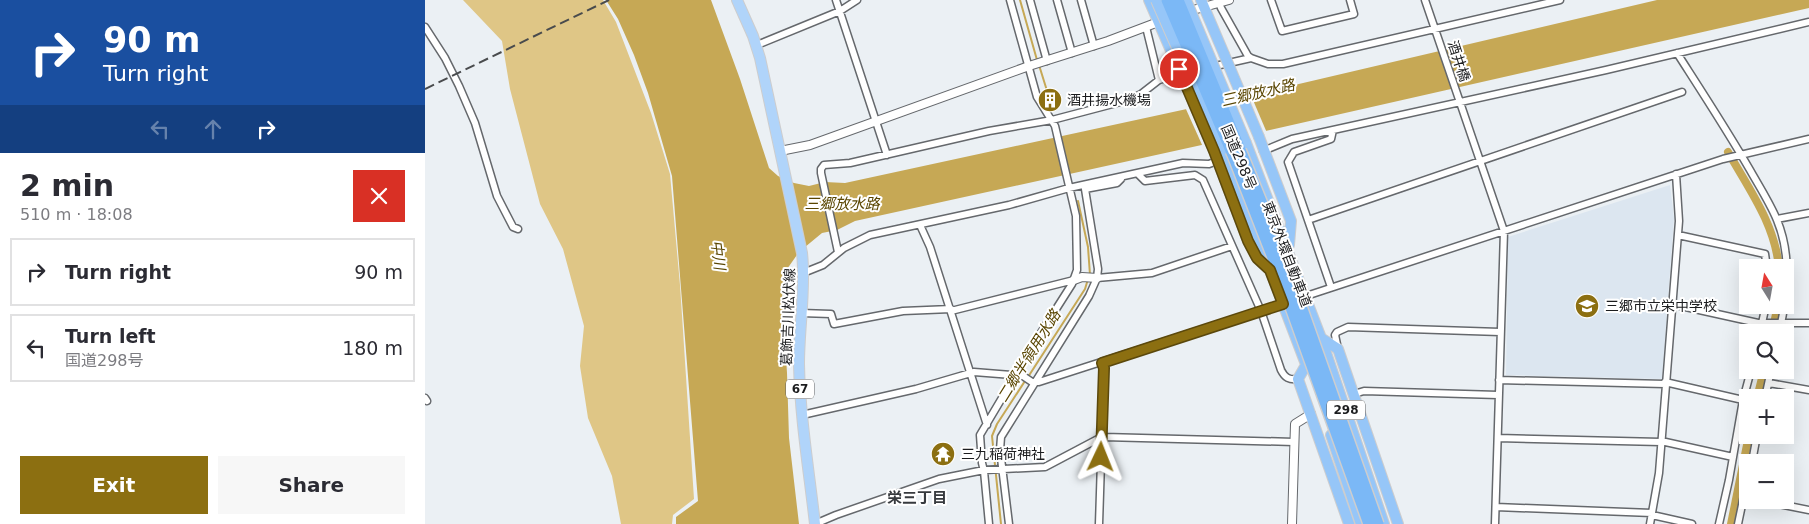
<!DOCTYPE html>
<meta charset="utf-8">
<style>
body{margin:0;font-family:"DejaVu Sans","Noto Sans JP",sans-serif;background:#f7f7f7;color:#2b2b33;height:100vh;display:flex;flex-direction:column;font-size:19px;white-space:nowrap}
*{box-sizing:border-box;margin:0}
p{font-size:16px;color:#7c7c81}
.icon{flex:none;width:28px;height:28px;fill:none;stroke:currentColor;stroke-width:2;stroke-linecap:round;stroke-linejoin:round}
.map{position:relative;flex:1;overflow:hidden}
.details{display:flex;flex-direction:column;background:#fff;width:425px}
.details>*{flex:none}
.top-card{background:#1a4fa0;color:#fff;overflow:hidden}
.needle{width:32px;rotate:349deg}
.buttons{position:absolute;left:1314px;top:259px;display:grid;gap:10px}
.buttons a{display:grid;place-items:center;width:55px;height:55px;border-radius:0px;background:#fff;box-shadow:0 5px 20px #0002;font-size:25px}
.pin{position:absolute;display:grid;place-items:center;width:42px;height:42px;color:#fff;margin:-21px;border:2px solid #fff;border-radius:50%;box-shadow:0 1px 5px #0007}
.me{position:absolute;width:55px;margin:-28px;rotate:2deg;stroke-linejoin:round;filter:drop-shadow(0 0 4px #0008)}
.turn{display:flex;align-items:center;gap:18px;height:105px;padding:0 20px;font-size:22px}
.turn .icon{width:65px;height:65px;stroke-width:2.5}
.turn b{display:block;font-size:35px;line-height:42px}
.lanes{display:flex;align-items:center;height:48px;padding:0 20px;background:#0003;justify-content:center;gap:25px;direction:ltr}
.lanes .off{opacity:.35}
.round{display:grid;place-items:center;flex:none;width:52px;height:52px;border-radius:0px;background:#f7f7f7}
.head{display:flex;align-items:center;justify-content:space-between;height:85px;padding:0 20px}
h1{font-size:30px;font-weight:700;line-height:38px}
.primary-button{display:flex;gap:10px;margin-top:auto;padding:10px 20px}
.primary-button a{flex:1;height:58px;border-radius:0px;background:#8c6f11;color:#fff;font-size:20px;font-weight:700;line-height:58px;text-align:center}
.primary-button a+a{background:#f7f7f7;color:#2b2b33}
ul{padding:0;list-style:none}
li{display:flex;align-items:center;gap:15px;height:68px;margin:0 10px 8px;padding:0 10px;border:2px solid #e1e1e2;border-radius:0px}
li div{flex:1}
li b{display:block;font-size:19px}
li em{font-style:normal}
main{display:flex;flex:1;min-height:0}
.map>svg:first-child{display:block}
.built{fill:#dce6f0}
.green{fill:#dfc686}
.water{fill:#c6a855}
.pier{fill:#ebf0f4}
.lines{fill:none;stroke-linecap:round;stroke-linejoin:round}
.stream{stroke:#c6a855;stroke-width:2}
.canal{stroke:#c6a855;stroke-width:8}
.minor-casing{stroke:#65686c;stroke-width:9}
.tertiary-casing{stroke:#65686c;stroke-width:10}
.primary-casing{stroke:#cdcdce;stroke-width:12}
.trunk-casing{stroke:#cdcdce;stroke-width:12}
.minor{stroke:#fff;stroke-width:6}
.tertiary{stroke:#fff;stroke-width:8}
.primary{stroke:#b0d4fa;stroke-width:10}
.trunk{stroke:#96c6f8;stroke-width:10}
.rail{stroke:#494b4d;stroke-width:2;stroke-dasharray:10 5;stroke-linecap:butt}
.trunk-bridge-casing{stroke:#cdcdce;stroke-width:12;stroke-linecap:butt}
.motorway-bridge-casing{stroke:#cdcdce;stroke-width:14;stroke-linecap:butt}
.trunk-bridge{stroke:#96c6f8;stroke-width:10}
.motorway-bridge{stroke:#7bb8f6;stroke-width:11}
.route-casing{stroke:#5b480b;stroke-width:12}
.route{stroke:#8c6f11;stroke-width:9}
.labels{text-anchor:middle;stroke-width:4;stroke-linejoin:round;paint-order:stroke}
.shield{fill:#fff;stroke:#606162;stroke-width:1}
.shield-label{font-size:12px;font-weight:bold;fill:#1c1d1f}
.street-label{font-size:14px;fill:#1c1d1f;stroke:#fff}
.poi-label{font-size:14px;fill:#1c1d1f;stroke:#fff;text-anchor:start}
.water-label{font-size:15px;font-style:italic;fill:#594500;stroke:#fff}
.neighbourhood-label{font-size:15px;font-weight:bold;fill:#373a3e;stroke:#fff}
</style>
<main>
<section class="details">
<div class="top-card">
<div class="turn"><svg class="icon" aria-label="right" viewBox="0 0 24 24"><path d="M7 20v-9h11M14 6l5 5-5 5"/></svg><div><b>90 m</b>Turn right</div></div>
<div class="lanes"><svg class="icon off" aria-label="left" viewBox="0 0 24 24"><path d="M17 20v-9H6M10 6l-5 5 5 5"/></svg><svg class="icon off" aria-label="ahead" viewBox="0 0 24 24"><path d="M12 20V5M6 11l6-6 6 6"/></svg><svg class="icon" aria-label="right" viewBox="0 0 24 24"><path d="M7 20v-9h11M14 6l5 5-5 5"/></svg></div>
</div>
<div class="head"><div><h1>2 min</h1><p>510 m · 18:08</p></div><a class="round" style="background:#d93025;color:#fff"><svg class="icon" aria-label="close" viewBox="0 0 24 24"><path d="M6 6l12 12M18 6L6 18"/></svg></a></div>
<ul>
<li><svg class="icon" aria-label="right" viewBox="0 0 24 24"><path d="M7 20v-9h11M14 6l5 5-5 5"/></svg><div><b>Turn right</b></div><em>90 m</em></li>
<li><svg class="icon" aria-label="left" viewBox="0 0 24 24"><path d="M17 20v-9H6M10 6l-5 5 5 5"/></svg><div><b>Turn left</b><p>国道298号</p></div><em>180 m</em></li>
</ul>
<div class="primary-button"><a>Exit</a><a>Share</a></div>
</section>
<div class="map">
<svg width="1384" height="524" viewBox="0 0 1384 524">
<rect width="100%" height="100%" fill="#ebf0f4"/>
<path class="built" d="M1245 185 1249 218 1237 379 1081 375 1083 237Z"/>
<path class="green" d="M38 0H178L191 22 226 113 245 174 255 285 269 499 248 515 247 524H196L187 476 163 418 155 366 159 326 138 249 115 204 85 89 77 41Z"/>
<path class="water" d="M181 0H286L315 79 344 168 353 176 369 183 384 186 400 182 420 183 831 94 1232 0H1384V8L845 130 430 221 412 230 397 233 374 252 360 272 357 297 362 373 364 438 374 524H251V517L273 501 247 176 223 93 209 55 193 19Z"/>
<path class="pier" d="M825 93 842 133 778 147 760 107Z"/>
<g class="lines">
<path class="stream" d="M595 0 612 60
M614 65 623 94
M653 201 663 247 665 275
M603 377 660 289 663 279
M576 524 567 436 572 424 600 381"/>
<path class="canal" d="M1303 152C1324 189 1350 224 1354 268
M1347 332 1353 305
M1332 398 1339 370
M1306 524 1324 435"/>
<g class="minor-casing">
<path id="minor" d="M411 0 462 155
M605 0 622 61
M632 0 647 53
M656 0 669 46
M846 0 857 31 929 14 925 0
M1000 0 1079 231 1070 524
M794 3 796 8 823 56 826 58
M0 27 20 58 34 86 50 123 72 196 88 227 93 229
M721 27 734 80
M332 45 415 11 432 0
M1252 53C1277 92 1302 130 1325 170 1334 186 1345 203 1352 220 1367 256 1363 296 1354 332
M786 67 826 58 843 64H858L1135 0
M838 151 867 139 1181 70 1384 22
M713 174 720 181 770 175 778 180 836 311 856 370C860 378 864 380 873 379
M1352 219 1384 213
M883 220 1257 92
M495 225 505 247 562 425
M1253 235 1340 254 1342 268
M413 252 396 173V169L399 165 425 163 564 131 627 120 703 100 716 94 734 80 759 73
M379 271H383L398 265 419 248 445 235 584 205 644 188 758 163 784 164 792 161
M672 278 727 273 807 246
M906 287 863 162 869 152 906 139 908 130
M878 297 1298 159 1384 139
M1247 304 1333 323H1384
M526 311 649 280
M376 313 406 314 409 324 478 311 526 309
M1335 332 1341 305
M913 349 910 335 912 332 923 327 1075 332
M1074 380 1240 384
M1240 382 1318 400
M1344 383 1384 390
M929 394 939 391 1073 395
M0 398 2 401
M1340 398 1346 370
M377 415 491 389 549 372 598 376 607 382H614L859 303
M1073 438 1236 442
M1236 441 1308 457
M1327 462 1332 435
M1333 500 1384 510
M1071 507 1227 513
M1227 515 1267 524
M390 524 411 515 514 479 559 470 620 467 673 439 679 437 869 442
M564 524 559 471 557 463 555 435 612 339 647 284 652 270 651 216 630 126 612 97 585 0
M584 524 575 450 576 437 664 296 672 278 673 269 660 189 692 183 696 179
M674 524 679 368 677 363
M1225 524 1234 473 1254 221 1251 174
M1294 524 1304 480 1318 400 1326 370
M1313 524 1322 481"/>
</g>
<g class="tertiary-casing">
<path id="tertiary" d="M761 12 804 0
M355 151 385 145 604 66 683 41 736 21
M649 280 657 277 672 278
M867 524 870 424 886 414"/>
</g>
<g class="primary-casing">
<path id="primary" d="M312 0 328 36 335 58 377 253C381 288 374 328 374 364 375 417 384 471 390 524"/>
</g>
<g class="trunk-casing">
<path id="trunk" d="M724 0 754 69
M776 0 799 54
M834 137 866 221 864 245
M821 143 896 338 959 524
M797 150 845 270 882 367
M789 151 823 241 832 258 843 268
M896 338 913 349 973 524
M881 365 873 379 924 524
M906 435 936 524"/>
</g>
<use href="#minor" class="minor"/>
<use href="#tertiary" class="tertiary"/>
<use href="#primary" class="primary"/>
<use href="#trunk" class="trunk"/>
<path class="rail" d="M0 89 184 0"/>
<g class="trunk-bridge-casing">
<path id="trunk-bridge" d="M731 0 797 150
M761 0 821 143
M799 54 834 137
M754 69 789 151"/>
</g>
<g class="motorway-bridge-casing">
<path id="motorway-bridge" d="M742 0 808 155 849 260 944 524
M753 0 818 157 860 261 953 524"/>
</g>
<use href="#trunk-bridge" class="trunk-bridge"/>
<use href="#motorway-bridge" class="motorway-bridge"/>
</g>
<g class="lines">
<g class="route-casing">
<path id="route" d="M676 457 679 368 677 363 858 304 845 270 832 258 823 241 789 151 754 69"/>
</g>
<use href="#route" class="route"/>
</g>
<defs>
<g id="building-disc" transform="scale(1.25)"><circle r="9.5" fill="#8c6f11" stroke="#fff"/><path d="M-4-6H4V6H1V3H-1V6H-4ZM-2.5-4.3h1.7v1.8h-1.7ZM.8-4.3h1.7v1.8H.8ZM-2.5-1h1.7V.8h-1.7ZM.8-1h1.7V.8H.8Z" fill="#fff"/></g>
<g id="school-disc" transform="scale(1.25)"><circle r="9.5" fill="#8c6f11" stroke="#fff"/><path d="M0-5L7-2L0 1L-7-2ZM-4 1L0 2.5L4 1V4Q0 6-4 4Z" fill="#fff"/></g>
<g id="temple-disc" transform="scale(1.25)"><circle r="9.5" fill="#8c6f11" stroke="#fff"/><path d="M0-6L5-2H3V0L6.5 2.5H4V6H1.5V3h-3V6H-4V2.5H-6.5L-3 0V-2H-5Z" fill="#fff"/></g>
</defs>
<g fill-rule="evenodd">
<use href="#building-disc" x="625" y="100"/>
<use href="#school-disc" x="1162" y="306"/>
<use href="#temple-disc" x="518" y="454"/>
</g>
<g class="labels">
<g class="shield">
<rect x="361" y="379.5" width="28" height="19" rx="4"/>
<rect x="902" y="400.5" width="38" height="19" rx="4"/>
</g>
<g class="shield-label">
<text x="375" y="393">67</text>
<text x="921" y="414">298</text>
</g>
<g class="street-label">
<text transform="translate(1034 61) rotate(72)" y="5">酒井橋</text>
<text transform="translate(814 157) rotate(67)" y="5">国道298号</text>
<text transform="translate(862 254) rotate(69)" y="5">東京外環自動車道</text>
<text transform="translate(363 317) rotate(-88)" y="5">葛飾吉川松伏線</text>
</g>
<g class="poi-label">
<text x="642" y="105">酒井揚水機場</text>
<text x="1180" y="311">三郷市立栄中学校</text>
<text x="536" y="459">三九稲荷神社</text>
</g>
<g class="water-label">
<text transform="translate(833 93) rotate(-13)" y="5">三郷放水路</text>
<text x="417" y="209">三郷放水路</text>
<text transform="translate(293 255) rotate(83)" y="5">中川</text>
<text transform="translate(604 356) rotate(-58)" y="5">二郷半領用水路</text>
</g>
<g class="neighbourhood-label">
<text x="492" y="503">栄三丁目</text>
</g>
</g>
</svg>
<div class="buttons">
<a><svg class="needle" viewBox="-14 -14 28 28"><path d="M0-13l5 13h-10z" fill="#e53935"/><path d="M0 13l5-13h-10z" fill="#7c7c81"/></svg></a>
<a><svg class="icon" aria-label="search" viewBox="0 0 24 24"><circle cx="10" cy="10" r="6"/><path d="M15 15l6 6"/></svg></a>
<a>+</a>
<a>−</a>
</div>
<div class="pin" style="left:754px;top:69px;background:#d93025"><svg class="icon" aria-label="arrive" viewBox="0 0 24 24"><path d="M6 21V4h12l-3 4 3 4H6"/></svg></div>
<svg class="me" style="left:676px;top:457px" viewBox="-20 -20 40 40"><path d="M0-17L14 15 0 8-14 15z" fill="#8c6f11" stroke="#fff" stroke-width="4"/></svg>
</div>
</main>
